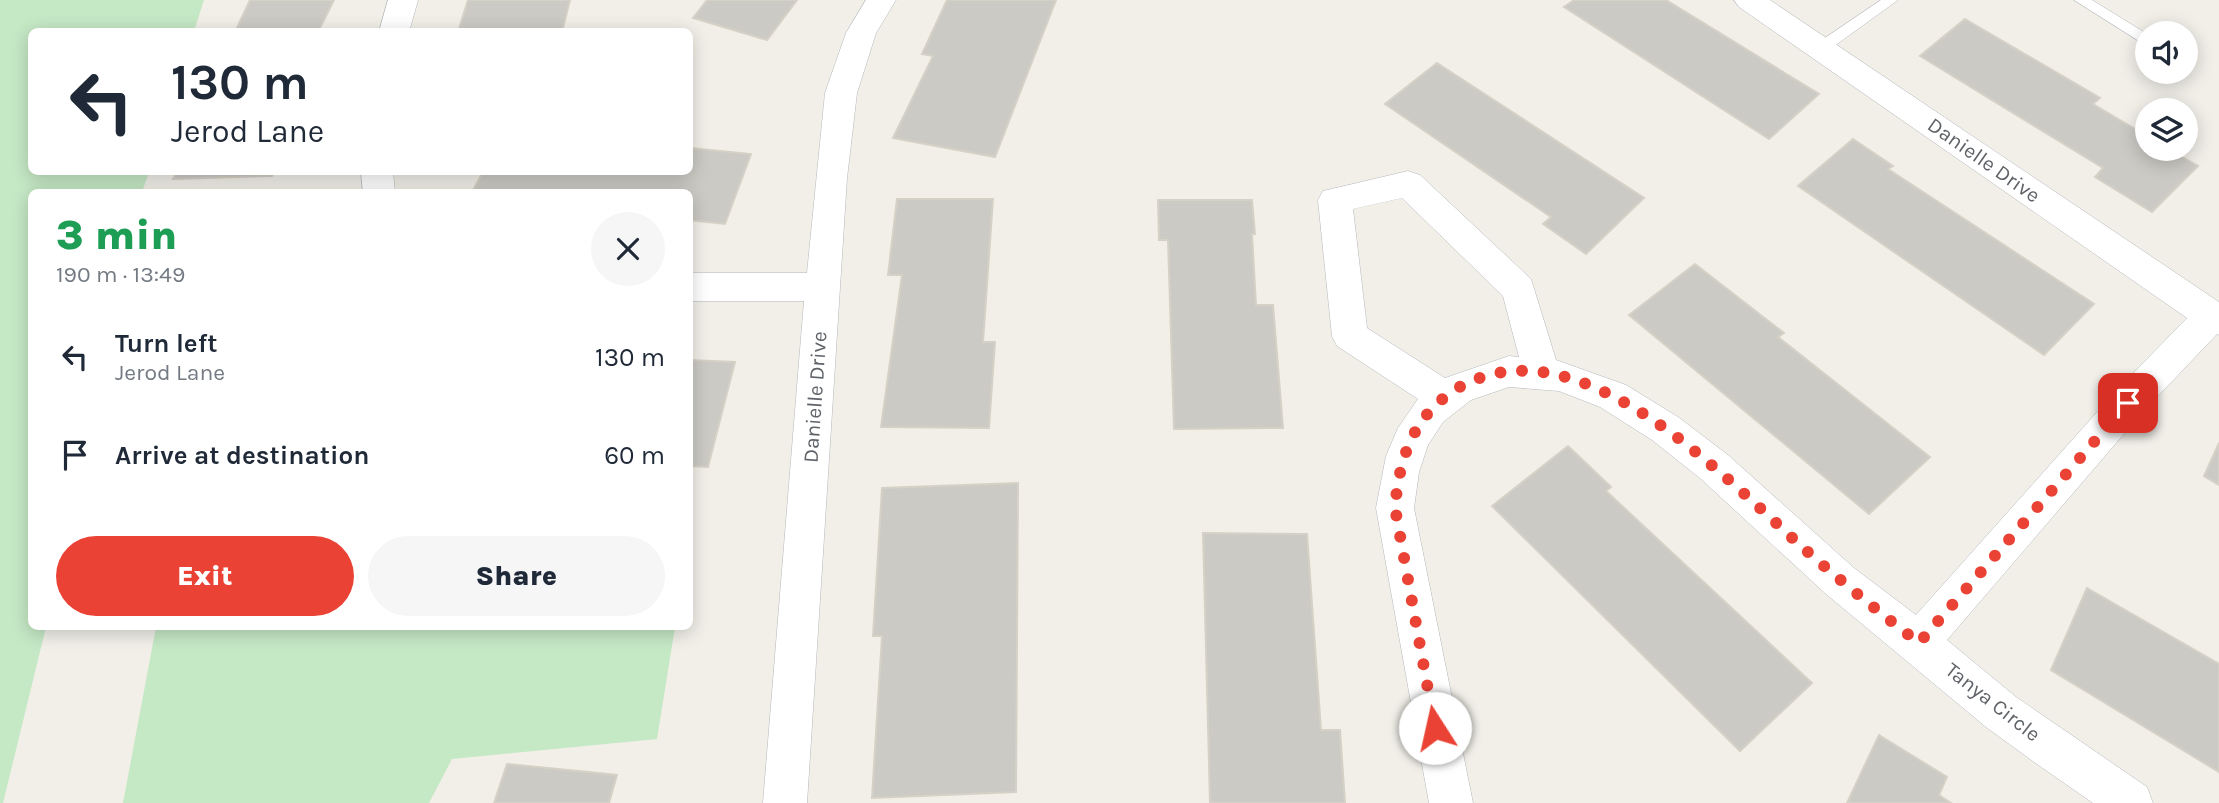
<!DOCTYPE html>
<meta charset="utf-8">
<style>
body{margin:0;font-family:Karla,sans-serif;background:#f6f6f7;color:#1f2937;height:100vh;display:flex;flex-direction:column;font-size:26px;white-space:nowrap}
*{box-sizing:border-box;margin:0}
p{font-size:23px;color:#747a83}
.icon{flex:none;width:38px;height:38px;fill:none;stroke:currentColor;stroke-width:2;stroke-linecap:round;stroke-linejoin:round}
.map{position:relative;flex:1;overflow:hidden}
.drawer{position:absolute;left:28px;top:189px;width:665px;height:441px;display:flex;flex-direction:column;background:#fff;border-radius:10px;box-shadow:0 4px 18px #0003}
.drawer>*{flex:none}
.hud{position:absolute;left:28px;top:28px;width:665px;height:147px;border-radius:10px;box-shadow:0 4px 18px #0003;background:#fff;color:#1f2937;overflow:hidden}
.controls{position:absolute;left:2135px;top:21px;display:grid;gap:14px}
.controls a{display:grid;place-items:center;width:63px;height:63px;border-radius:50%;background:#fff;box-shadow:0 4px 18px #0003;font-size:35px}
.pin{position:absolute;display:grid;place-items:center;width:60px;height:60px;color:#fff;margin:-30px;border-radius:14px;box-shadow:0 4px 10px #0006}
.me{position:absolute;width:77px;margin:-38px;rotate:350deg;stroke-linejoin:round;filter:drop-shadow(0 0 5px #0008)}
.turn{display:flex;align-items:center;gap:24px;height:147px;padding:0 28px;font-size:32px}
.turn .icon{width:91px;height:91px;stroke-width:2.5}
.turn b{display:block;font-size:49px;line-height:60px}
.round{display:grid;place-items:center;flex:none;width:74px;height:74px;border-radius:37px;background:#f6f6f7}
.head{display:flex;align-items:center;justify-content:space-between;height:119px;padding:0 28px}
h1{font-size:42px;font-weight:800;line-height:52px;color:#1e9e55}
.action{display:flex;gap:14px;margin-top:auto;padding:14px 28px}
.action a{flex:1;height:80px;border-radius:42px;background:#ea4335;color:#fff;font-size:28px;font-weight:800;line-height:80px;text-align:center}
.action a+a{background:#f6f6f7;color:#1f2937}
ul{padding:0;list-style:none}
li{display:flex;align-items:center;gap:21px;height:98px;padding:0 28px}
li div{flex:1}
li b{display:block;font-size:26px}
li em{font-style:normal}
.map>svg:first-child{display:block}
.green{fill:#c5e8c5}
.building{fill:#cccac5;stroke:#d6d1c6;stroke-width:2}
.lines{fill:none;stroke-linecap:round;stroke-linejoin:round}
.lane-casing{stroke:#b5b8bc;stroke-width:1}
.street-casing{stroke:#b5b8bc;stroke-width:1}
.lane{fill:#fff;fill-rule:evenodd}
.street{fill:#fff;fill-rule:evenodd}
.route{stroke:#ea4335;stroke-width:12;stroke-dasharray:0 21.6}
.labels{text-anchor:middle;stroke-width:6;stroke-linejoin:round;paint-order:stroke}
.street-label{font-size:21px;fill:#5f6368;stroke:#fff}
</style>
<div class="map">
<svg width="2219" height="803" viewBox="0 0 2219 803">
<rect width="100%" height="100%" fill="#f1efe8"/>
<path class="green" d="M0 0H204L194 31 32 32V172H149L142 192H32V626L46 627 3 803H0Z
M156 627V626L675 627 657 739 452 759 429 803H123Z"/>
<path class="building" d="M250 0H334L318 32H220L236 30Z
M468 0H570L562 32H458Z
M707 0H797L767 40 693 18Z
M947 0H1056L995 157 893 138 933 56 922 54Z
M1574 0H1666L1819 94 1769 139 1564 7Z
M1965 19 2100 98 2093 104 2147 136V149H2168L2198 166 2152 212 2095 177 2103 168 1920 56Z
M1437 63 1644 198 1586 254 1543 224 1551 217 1385 104Z
M1853 139 1893 166 1888 169 2094 304 2044 355 1798 186Z
M690 148 751 154 725 224 690 220V192H472L483 172H690Z
M177 172H274L272 176 173 179Z
M897 199H993L983 342H995L989 428 881 427 902 275H888Z
M1158 200H1252L1255 234H1252L1256 305H1273L1283 428 1174 429 1168 240H1159Z
M1695 264 1784 333 1778 337 1930 457 1869 514 1629 315Z
M690 360 735 362 708 467 690 466Z
M2219 443V485L2204 476Z
M1568 446 1611 487 1606 491 1812 683 1740 751 1492 506Z
M1018 483 1016 792 872 798 882 636H873L882 488Z
M1203 533 1307 534 1321 730H1340L1345 803H1210Z
M2087 588 2219 664V772L2051 670Z
M1879 735 1947 777 1939 795 1951 803H1847Z
M507 764 617 775 609 803H494Z"/>
<g class="lines">
<g class="lane-casing">
<path id="lane" d="M1881 0H1898L1826 52H1816L1814 48 1816 44Z
M2074 0H2092L2147 34V46Z"/>
</g>
<g class="street-casing">
<path id="street" d="M388 0H418L409 32H379Z
M866 0H896L876 33 857 93 847 178 807 803H763L804 301H690V273H807L825 93 846 33Z
M1734 0H1770L2219 302V335L2217 334 2141 414 1947 640 2016 697 2147 787 2153 803H2093L2034 762 1986 727 1826 594 1701 479 1652 440 1600 407 1559 391 1509 387 1471 400 1443 422 1428 445 1419 472 1414 508 1473 803H1429L1376 508 1386 456 1398 428 1418 399 1337 346 1332 336 1318 200 1323 191 1408 171 1420 175 1531 279 1556 360 1626 385 1678 417 1728 455 1854 568 1916 615 2115 392 2187 318 1739 7ZM1402 198 1503 296 1519 357 1509 356 1445 378 1367 328 1353 209Z
M361 172H393L395 192H363Z"/>
</g>
<use href="#lane" class="lane"/>
<use href="#street" class="street"/>
</g>
<g class="lines">
<path class="route" d="M1435 728 1395 508C1399 459 1413 415 1458 388 1576 319 1721 474 1800 545 1838 579 1878 611 1919 643L2128 403"/>
</g>
<g class="labels">
<g class="street-label">
<text transform="translate(1984 160) rotate(35)" y="7">Danielle Drive</text>
<text transform="translate(815 397) rotate(-86)" y="7">Danielle Drive</text>
<text transform="translate(1993 702) rotate(38)" y="7">Tanya Circle</text>
</g>
</g>
</svg>
<div class="controls">
<a><svg class="icon" aria-label="sound" viewBox="0 0 24 24"><path d="M4 9h4l5-4v14l-5-4H4zM17 9q2 3 0 6"/></svg></a>
<a><svg class="icon" aria-label="layers" viewBox="0 0 24 24"><path d="M12 4l9 5-9 5-9-5zM3 14l9 5 9-5"/></svg></a>
</div>
<div class="pin" style="left:2128px;top:403px;background:#d93025"><svg class="icon" aria-label="arrive" viewBox="0 0 24 24"><path d="M6 21V4h12l-3 4 3 4H6"/></svg></div>
<svg class="me" style="left:1435px;top:728px" viewBox="-20 -20 40 40"><circle r="19" fill="#fff"/><path d="M0-13L10 11 0 6-10 11z" fill="#ea4335"/></svg>
<div class="hud">
<div class="turn"><svg class="icon" aria-label="left" viewBox="0 0 24 24"><path d="M17 20v-9H6M10 6l-5 5 5 5"/></svg><div><b>130 m</b>Jerod Lane</div></div>
</div>
<section class="drawer">
<div class="head"><div><h1>3 min</h1><p>190 m · 13:49</p></div><a class="round"><svg class="icon" aria-label="close" viewBox="0 0 24 24"><path d="M6 6l12 12M18 6L6 18"/></svg></a></div>
<ul>
<li><svg class="icon" aria-label="left" viewBox="0 0 24 24"><path d="M17 20v-9H6M10 6l-5 5 5 5"/></svg><div><b>Turn left</b><p>Jerod Lane</p></div><em>130 m</em></li>
<li><svg class="icon" aria-label="arrive" viewBox="0 0 24 24"><path d="M6 21V4h12l-3 4 3 4H6"/></svg><div><b>Arrive at destination</b></div><em>60 m</em></li>
</ul>
<div class="action"><a>Exit</a><a>Share</a></div>
</section>
</div>
